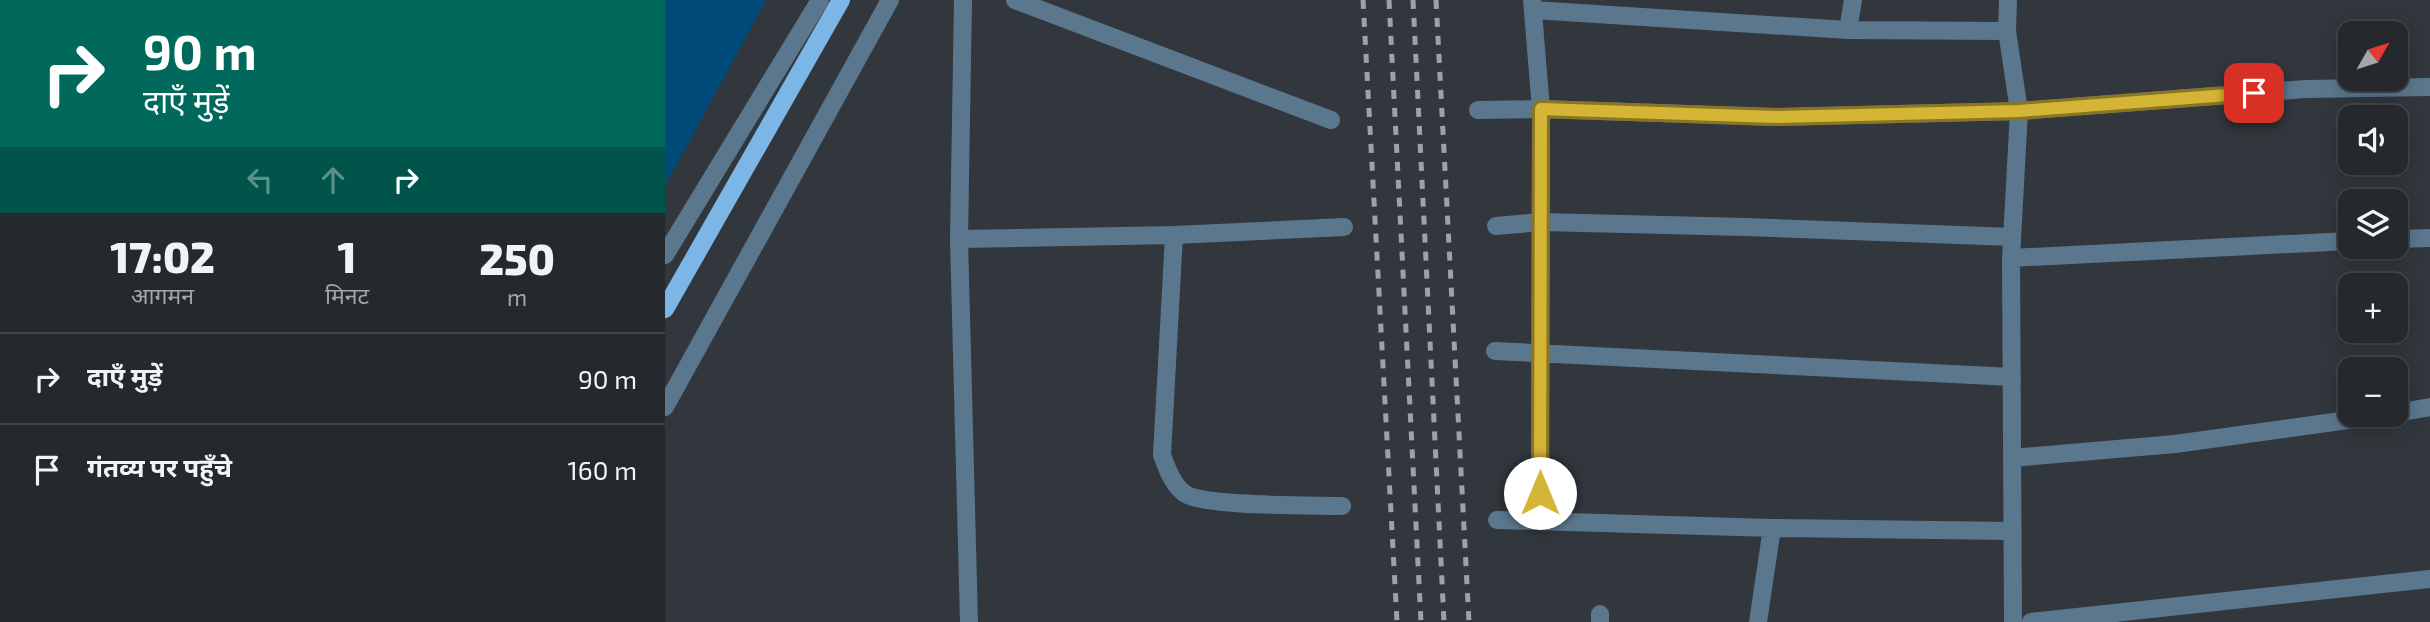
<!DOCTYPE html>
<html lang="hi">
<meta charset="utf-8">
<style>
body{margin:0;font-family:"Exo 2","Noto Sans Devanagari",sans-serif;background:#2d3135;color:#f1f3f6;height:100vh;display:flex;flex-direction:column;font-size:26px;white-space:nowrap}
*{box-sizing:border-box;margin:0}
p{font-size:23px;color:#a3a6aa}
.icon{flex:none;width:38px;height:38px;fill:none;stroke:currentColor;stroke-width:2;stroke-linecap:round;stroke-linejoin:round}
.map{position:relative;flex:1;overflow:hidden}
.drawer{display:flex;flex-direction:column;background:#25292d;width:665px}
.drawer>*{flex:none}
.banner{background:#00695c;color:#fff;overflow:hidden}
.needle{width:46px;rotate:51deg}
.controls{position:absolute;left:1673px;top:21px;display:grid;gap:14px}
.controls a{display:grid;place-items:center;width:70px;height:70px;border-radius:14px;background:#25292d;box-shadow:0 4px 18px #0003,0 0 0 2px #424549;font-size:35px}
.pin{position:absolute;display:grid;place-items:center;width:60px;height:60px;color:#fff;margin:-30px;border-radius:14px;box-shadow:0 4px 10px #0006}
.me{position:absolute;width:77px;margin:-38px;rotate:0deg;stroke-linejoin:round;filter:drop-shadow(0 0 5px #0008)}
.turn{display:flex;align-items:center;gap:24px;height:147px;padding:0 28px;font-size:32px}
.turn .icon{width:91px;height:91px;stroke-width:2.5}
.turn b{display:block;font-size:49px;line-height:60px}
.lanes{display:flex;align-items:center;height:66px;padding:0 28px;background:#0003;justify-content:center;gap:35px;direction:ltr}
.lanes .off{opacity:.35}
.eta{display:flex;justify-content:space-evenly;align-items:center;height:119px;text-align:center}
.eta b{font-size:42px;font-weight:800;line-height:49px}
ul{padding:0;list-style:none}
li{display:flex;align-items:center;gap:21px;height:91px;padding:0 28px;border-top:2px solid #424549}
li div{flex:1}
li b{display:block;font-size:26px}
li em{font-style:normal}
main{display:flex;flex:1;min-height:0}
.map>svg:first-child{display:block}
.green{fill:#004b7a}
.lines{fill:none;stroke-linecap:round;stroke-linejoin:round}
.minor{stroke:#5b778e;stroke-width:18}
.tertiary{stroke:#5b778e;stroke-width:18}
.primary{stroke:#7cb6e6;stroke-width:18}
.rail{stroke:#9da2a6;stroke-width:5;stroke-dasharray:9 9;stroke-linecap:butt}
.route-casing{stroke:#8a7622;stroke-width:18}
.route{stroke:#d4b535;stroke-width:12}
</style>
<main>
<section class="drawer">
<div class="banner">
<div class="turn"><svg class="icon" aria-label="right" viewBox="0 0 24 24"><path d="M7 20v-9h11M14 6l5 5-5 5"/></svg><div><b>90 m</b>दाएँ मुड़ें</div></div>
<div class="lanes"><svg class="icon off" aria-label="left" viewBox="0 0 24 24"><path d="M17 20v-9H6M10 6l-5 5 5 5"/></svg><svg class="icon off" aria-label="ahead" viewBox="0 0 24 24"><path d="M12 20V5M6 11l6-6 6 6"/></svg><svg class="icon" aria-label="right" viewBox="0 0 24 24"><path d="M7 20v-9h11M14 6l5 5-5 5"/></svg></div>
</div>
<div class="eta">
<div><b>17:02</b><p>आगमन</p></div>
<div><b>1</b><p>मिनट</p></div>
<div><b>250</b><p>m</p></div>
</div>
<ul>
<li><svg class="icon" aria-label="right" viewBox="0 0 24 24"><path d="M7 20v-9h11M14 6l5 5-5 5"/></svg><div><b>दाएँ मुड़ें</b></div><em>90 m</em></li>
<li><svg class="icon" aria-label="arrive" viewBox="0 0 24 24"><path d="M6 21V4h12l-3 4 3 4H6"/></svg><div><b>गंतव्य पर पहुँचे</b></div><em>160 m</em></li>
</ul>
</section>
<div class="map">
<svg width="1765" height="622" viewBox="0 0 1765 622">
<rect width="100%" height="100%" fill="#31373c"/>
<path class="green" d="M0 0H101L0 186Z"/>
<g class="lines">
<path class="minor" d="M350 0 666 120
M867 0 876 109 875 521
M1343 0 1342 31 1354 111 1346 258 1348 622
M868 10 1183 30 1342 31
M1183 30 1188 0
M813 110 876 109 1110 117 1354 111 1641 89 1765 87
M831 226 877 222 1080 227 1347 237
M509 235 497 455C502 468 507 484 519 493 536 507 648 505 677 506
M294 239 509 235 679 227
M1731 239 1765 238
M0 255 155 0
M1346 258 1685 241
M830 351 1347 377
M1731 413 1765 407
M1347 458 1510 444 1719 415
M832 520 1107 528 1347 531
M935 622V614
M1093 622 1107 528
M1366 622 1765 579"/>
<path class="tertiary" d="M298 0 294 239 304 622
M0 407 225 0"/>
<path class="primary" d="M0 309 176 0"/>
<path class="rail" d="M698 0 732 622
M724 0 756 622
M748 0 779 622
M771 0 804 622"/>
</g>
<g class="lines">
<g class="route-casing">
<path id="route" d="M875 493 876 109 1111 117 1354 111 1589 93"/>
</g>
<use href="#route" class="route"/>
</g>
</svg>
<div class="controls">
<a><svg class="needle" viewBox="-14 -14 28 28"><path d="M0-13l5 13h-10z" fill="#e53935"/><path d="M0 13l5-13h-10z" fill="#a3a6aa"/></svg></a>
<a><svg class="icon" aria-label="sound" viewBox="0 0 24 24"><path d="M4 9h4l5-4v14l-5-4H4zM17 9q2 3 0 6"/></svg></a>
<a><svg class="icon" aria-label="layers" viewBox="0 0 24 24"><path d="M12 4l9 5-9 5-9-5zM3 14l9 5 9-5"/></svg></a>
<a>+</a>
<a>−</a>
</div>
<div class="pin" style="left:1589px;top:93px;background:#d93025"><svg class="icon" aria-label="arrive" viewBox="0 0 24 24"><path d="M6 21V4h12l-3 4 3 4H6"/></svg></div>
<svg class="me" style="left:875px;top:493px" viewBox="-20 -20 40 40"><circle r="19" fill="#fff"/><path d="M0-13L10 11 0 6-10 11z" fill="#d4b535"/></svg>
</div>
</main>
